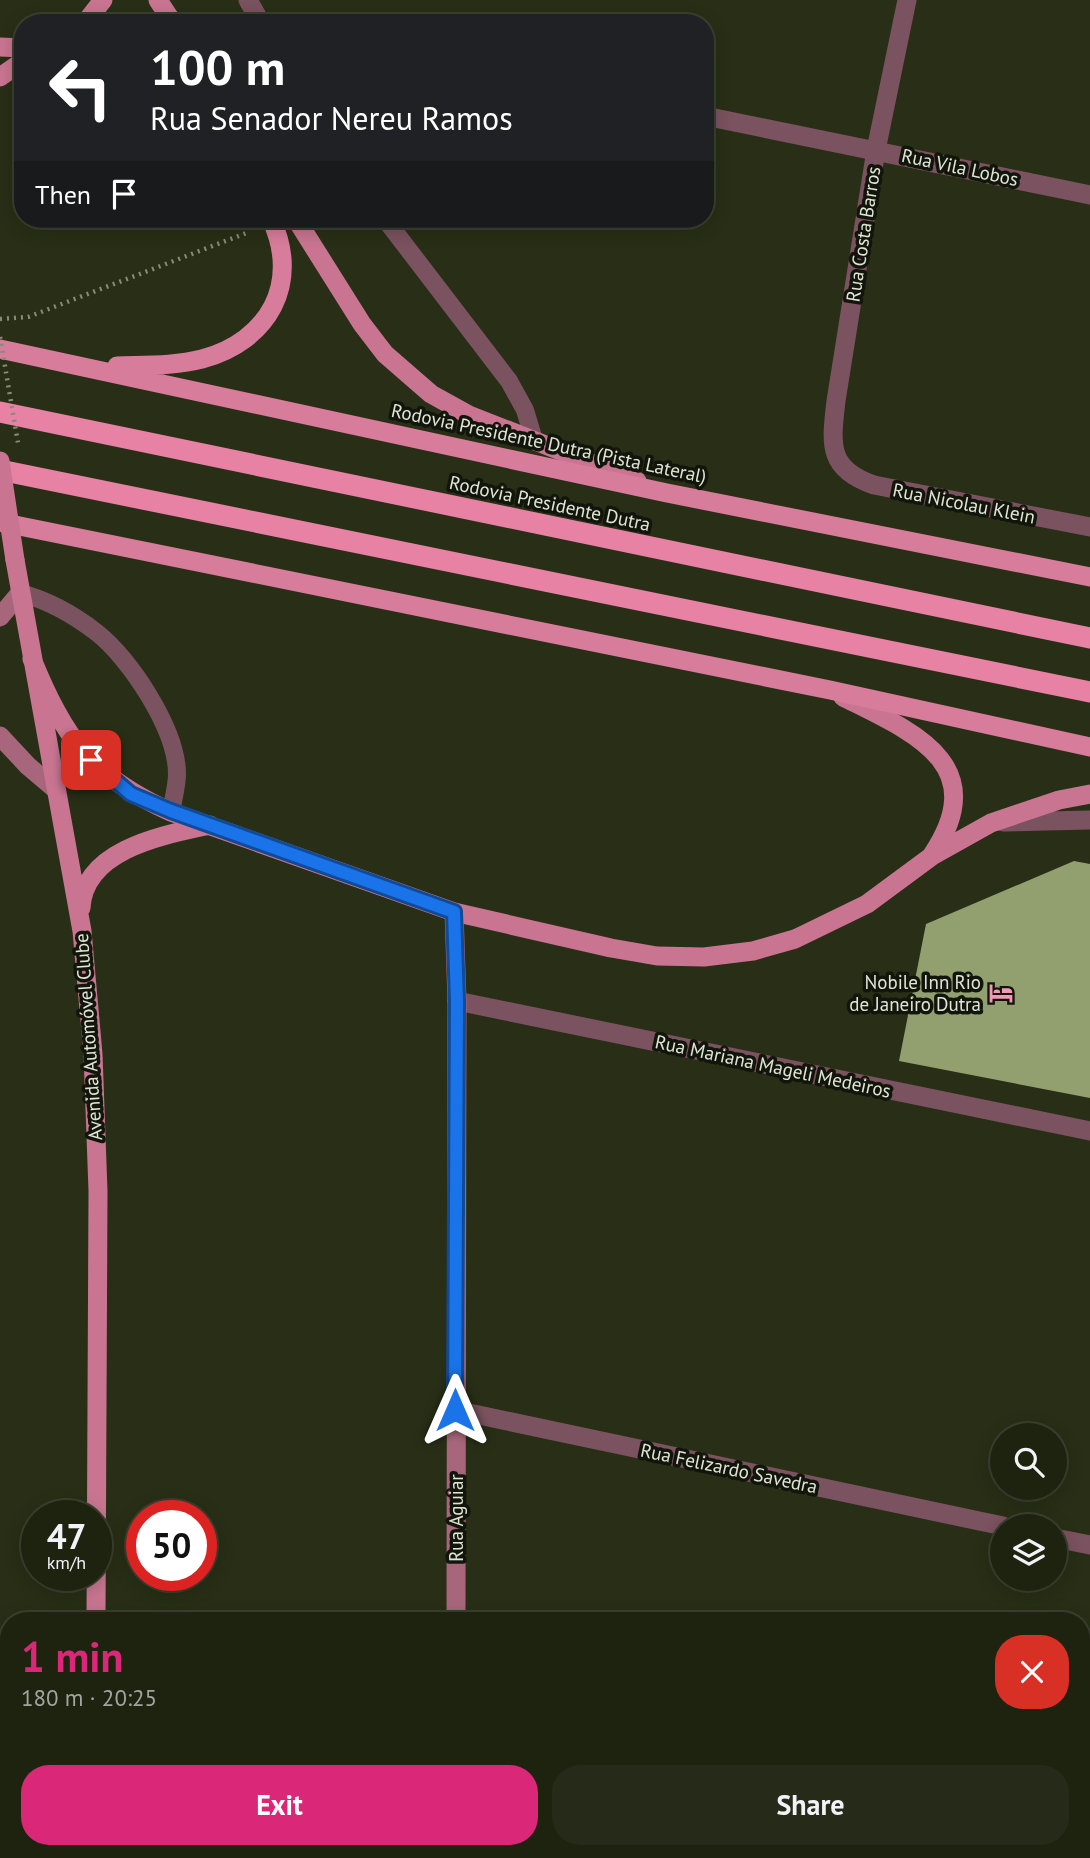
<!DOCTYPE html>
<meta charset="utf-8">
<style>
body{margin:0;font-family:"PT Sans",sans-serif;background:#262b19;color:#f1f3f6;height:100vh;display:flex;flex-direction:column;font-size:26px;white-space:nowrap}
*{box-sizing:border-box;margin:0}
p{font-size:23px;color:#a1a49f}
.icon{flex:none;width:38px;height:38px;fill:none;stroke:currentColor;stroke-width:2;stroke-linecap:round;stroke-linejoin:round}
.map{position:relative;flex:1;overflow:hidden}
.panel{position:absolute;left:0px;top:1612px;width:1090px;height:247px;display:flex;flex-direction:column;background:#1e2310;border-radius:28px 28px 0 0;box-shadow:0 4px 18px #0003,0 0 0 2px #3c4030}
.panel>*{flex:none}
.guide{position:absolute;left:14px;top:14px;width:700px;height:214px;border-radius:28px;box-shadow:0 4px 18px #0003,0 0 0 2px #3c4030;background:#202124;color:#fff;overflow:hidden}
.buttons{position:absolute;left:990px;top:1423px;display:grid;gap:14px}
.buttons a{display:grid;place-items:center;width:77px;height:77px;border-radius:50%;background:#1e2310;box-shadow:0 4px 18px #0003,0 0 0 2px #3c4030;font-size:35px}
.speed{position:absolute;left:21px;top:1500px;display:flex;gap:14px;font-size:35px;font-weight:700;text-align:center}
.speed>*{display:grid;place-content:center;width:91px;height:91px;border-radius:50%;background:#1e2310;box-shadow:0 4px 18px #0003,0 0 0 2px #3c4030;line-height:1}
.speed small{font-size:18px;font-weight:400}
.speed .limit{border:10px solid #d22;background:#fff;color:#111}
.pin{position:absolute;display:grid;place-items:center;width:60px;height:60px;color:#fff;margin:-30px;border-radius:14px;box-shadow:0 4px 10px #0006}
.me{position:absolute;width:77px;margin:-38px;rotate:0deg;stroke-linejoin:round;filter:drop-shadow(0 0 5px #0008)}
.turn{display:flex;align-items:center;gap:24px;height:147px;padding:0 21px;font-size:32px}
.turn .icon{width:91px;height:91px;stroke-width:2.5}
.turn b{display:block;font-size:49px;line-height:60px}
.then{display:flex;align-items:center;height:66px;padding:0 21px;background:#0003;gap:14px;font-size:26px}
.round{display:grid;place-items:center;flex:none;width:74px;height:74px;border-radius:28px;background:#262b19}
.summary{display:flex;align-items:center;justify-content:space-between;height:119px;padding:0 21px}
h1{font-size:42px;font-weight:800;line-height:52px;color:#db2777}
.primary-button{display:flex;gap:14px;margin-top:auto;padding:14px 21px}
.primary-button a{flex:1;height:80px;border-radius:28px;background:#db2777;color:#fff;font-size:28px;font-weight:800;line-height:80px;text-align:center}
.primary-button a+a{background:#262b19;color:#f1f3f6}
.map>svg:first-child{display:block}
.green{fill:#354014}
.building{fill:#92a070}
.lines{fill:none;stroke-linecap:round;stroke-linejoin:round}
.path{stroke:#868c78;stroke-width:4.5;stroke-dasharray:2 5;stroke-linecap:butt}
.service{stroke:#7b525f;stroke-width:18}
.minor{stroke:#7b525f;stroke-width:19}
.secondary{stroke:#a7667b;stroke-width:19}
.primary{stroke:#c97591;stroke-width:19}
.trunk{stroke:#d87c9b;stroke-width:19}
.motorway{stroke:#e782a5;stroke-width:21}
.path-bridge{stroke:#868c78;stroke-width:4.5;stroke-dasharray:2 5;stroke-linecap:butt}
.primary-bridge{stroke:#c97591;stroke-width:19}
.route-casing{stroke:#114b97;stroke-width:18}
.route{stroke:#1a73e8;stroke-width:12}
.labels{text-anchor:middle;stroke-width:7;stroke-linejoin:round;paint-order:stroke}
.street-label{font-size:19px;fill:#e0e5d5;stroke:#12150b}
.poi-label{font-size:19px;fill:#e0e5d5;stroke:#12150b;text-anchor:end}
</style>
<div class="map">
<svg width="1090" height="1858" viewBox="0 0 1090 1858">
<rect width="100%" height="100%" fill="#282f16"/>
<path class="green" d="M123 1850H370L410 1858H123Z"/>
<path class="building" d="M1074 861 1090 864V1098L899 1061 926 924Z"/>
<g class="lines">
<path class="path" d="M0 319 28 317 249 232"/>
<path class="service" d="M385 219 509 381 525 410 534 440
M20 593C47 600 74 615 96 632 130 658 177 730 177 774 177 786 173 800 171 812"/>
<path class="minor" d="M248 0 261 23
M907 0 876 150 836 401C831 444 827 469 874 485L1090 527
M705 116 1090 195
M1003 822 1090 820
M457 1001 1090 1131
M455 1410 1003 1526
M1055 1538 1090 1545
M0 1685 9 1691
M456 1858 457 1850"/>
<path class="secondary" d="M0 617 20 593
M0 736 28 766 54 788
M454 912 457 1001 456 1620
M505 1850 546 1858"/>
<path class="primary" d="M158 0 173 23
M85 23 103 0
M0 47 23 48
M0 77 23 61
M296 219 362 324 385 354 431 394 469 415 637 481
M15 560 82 931 93 1054 98 1191 96 1620
M32 659C65 739 91 776 171 812L454 912 611 948 657 956 704 957 753 951 795 939 867 904 932 856 991 823 1059 800 1090 794
M843 697C913 732 993 764 932 855
M81 908C84 849 164 835 210 825
M101 1850V1858"/>
<path class="trunk" d="M0 349 667 493 1090 577
M117 366C145 365 175 366 202 359 269 341 301 283 271 219
M0 522 830 690 1090 747"/>
<path class="motorway" d="M0 412 1090 638
M0 470 1090 692"/>
<path class="path-bridge" d="M0 337 18 443"/>
<path class="primary-bridge" d="M0 461 15 560"/>
</g>
<g class="lines">
<g class="route-casing">
<path id="route" d="M91 760 131 794 171 811 454 912 457 1001 455 1410"/>
</g>
<use href="#route" class="route"/>
</g>
<defs>
<g id="hotel-bare" transform="scale(1.89)"><path d="M-6-4.5h1.5V1H6V5H4.5V3h-9V5H-6ZM-4 0a1.8 1.8 0 1 1 3.6 0ZM.5 0V-2.5h3Q6-2.5 6 0Z" fill="#f09ab6" stroke="#12150b" stroke-width="2.5" paint-order="stroke"/></g>
</defs>
<g fill-rule="evenodd">
<use href="#hotel-bare" x="1001" y="993"/>
</g>
<g class="labels">
<g class="street-label">
<text transform="translate(960 167) rotate(12)" y="7">Rua Vila Lobos</text>
<text transform="translate(863 234) rotate(-81)" y="7">Rua Costa Barros</text>
<text transform="translate(549 443) rotate(12)" y="7">Rodovia Presidente Dutra (Pista Lateral)</text>
<text transform="translate(550 503) rotate(12)" y="7">Rodovia Presidente Dutra</text>
<text transform="translate(964 503) rotate(11)" y="7">Rua Nicolau Klein</text>
<text transform="translate(88 1037) rotate(-94)" y="7">Avenida Automóvel Clube</text>
<text transform="translate(773 1066) rotate(12)" y="7">Rua Mariana Mageli Medeiros</text>
<text transform="translate(729 1468) rotate(12)" y="7">Rua Felizardo Savedra</text>
<text transform="translate(456 1518) rotate(-90)" y="7">Rua Aguiar</text>
</g>
<g class="poi-label">
<text x="981" y="989">Nobile Inn Rio<tspan x="981" dy="22">de Janeiro Dutra</tspan></text>
</g>
</g>
</svg>
<div class="buttons">
<a><svg class="icon" aria-label="search" viewBox="0 0 24 24"><circle cx="10" cy="10" r="6"/><path d="M15 15l6 6"/></svg></a>
<a><svg class="icon" aria-label="layers" viewBox="0 0 24 24"><path d="M12 4l9 5-9 5-9-5zM3 14l9 5 9-5"/></svg></a>
</div>
<div class="speed"><div>47<small>km/h</small></div><div class="limit">50</div></div>
<div class="pin" style="left:91px;top:760px;background:#d93025"><svg class="icon" aria-label="arrive" viewBox="0 0 24 24"><path d="M6 21V4h12l-3 4 3 4H6"/></svg></div>
<svg class="me" style="left:455px;top:1410px" viewBox="-20 -20 40 40"><path d="M0-17L14 15 0 8-14 15z" fill="#1a73e8" stroke="#fff" stroke-width="4"/></svg>
<div class="guide">
<div class="turn"><svg class="icon" aria-label="left" viewBox="0 0 24 24"><path d="M17 20v-9H6M10 6l-5 5 5 5"/></svg><div><b>100 m</b>Rua Senador Nereu Ramos</div></div>
<div class="then">Then<svg class="icon" aria-label="arrive" viewBox="0 0 24 24"><path d="M6 21V4h12l-3 4 3 4H6"/></svg></div>
</div>
<section class="panel">
<div class="summary"><div><h1>1 min</h1><p>180 m · 20:25</p></div><a class="round" style="background:#d93025;color:#fff"><svg class="icon" aria-label="close" viewBox="0 0 24 24"><path d="M6 6l12 12M18 6L6 18"/></svg></a></div>
<div class="primary-button"><a>Exit</a><a>Share</a></div>
</section>
</div>
